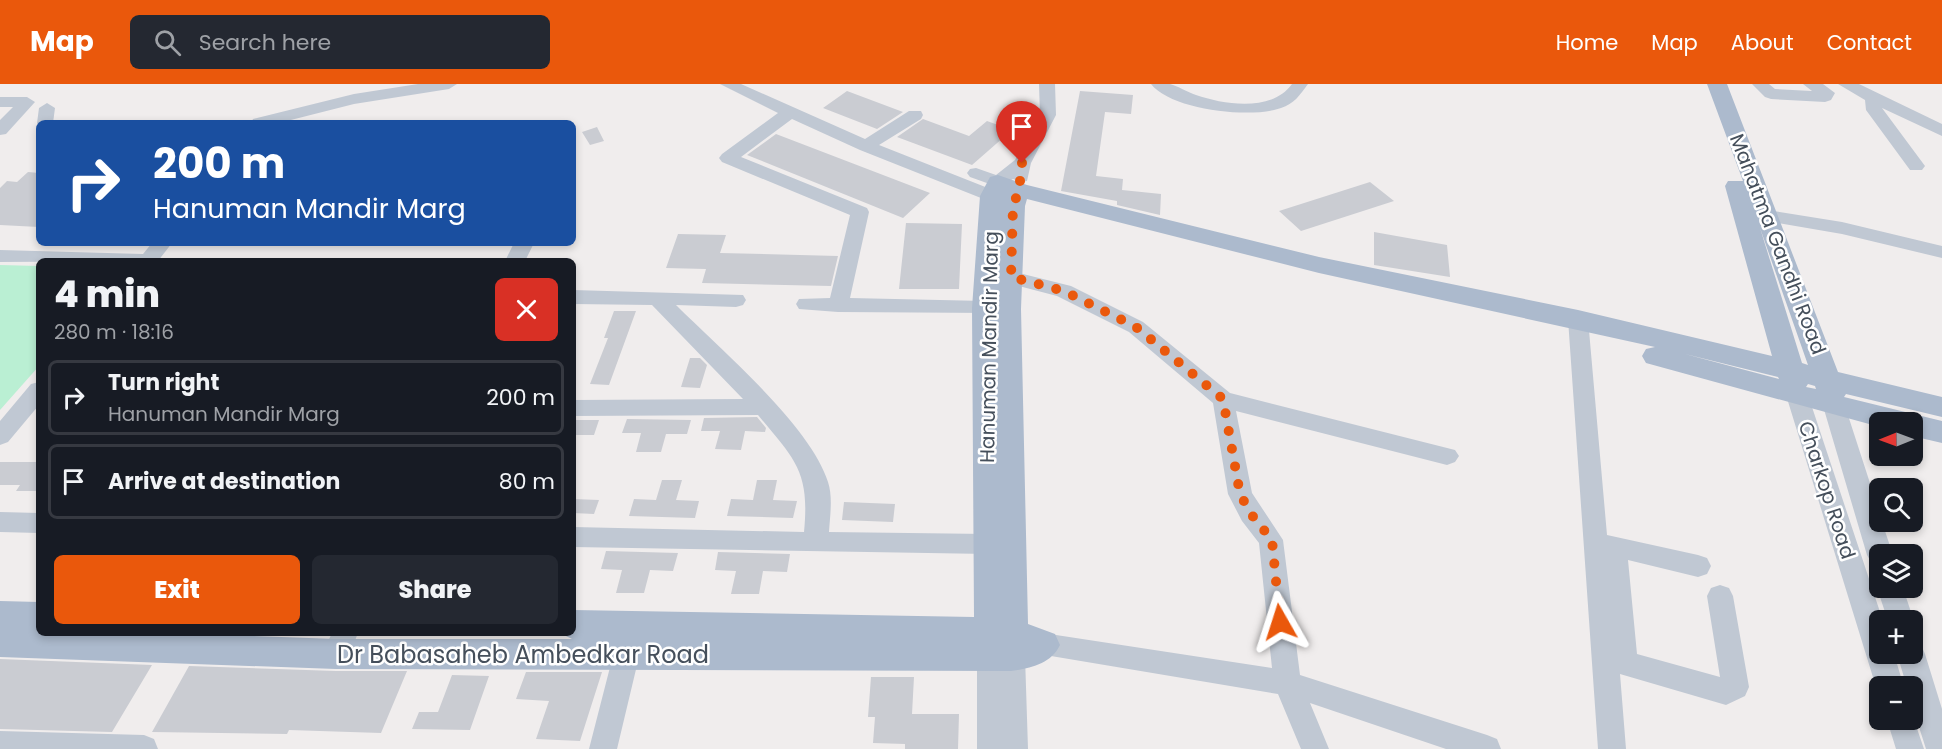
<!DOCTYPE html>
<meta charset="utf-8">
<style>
body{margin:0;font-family:Poppins,sans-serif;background:#242831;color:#f1f3f6;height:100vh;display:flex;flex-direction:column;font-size:22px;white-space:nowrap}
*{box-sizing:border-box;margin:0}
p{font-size:20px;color:#9ea1a6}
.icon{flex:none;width:33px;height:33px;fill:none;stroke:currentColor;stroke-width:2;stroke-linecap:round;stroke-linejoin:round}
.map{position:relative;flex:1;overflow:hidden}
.drawer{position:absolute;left:36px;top:174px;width:540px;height:378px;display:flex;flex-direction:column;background:#171b24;border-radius:9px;box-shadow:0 3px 9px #0003}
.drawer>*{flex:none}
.guide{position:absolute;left:36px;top:36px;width:540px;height:126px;border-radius:9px;box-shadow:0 3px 9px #0003;background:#1a4fa0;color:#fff;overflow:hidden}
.needle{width:39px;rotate:269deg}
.buttons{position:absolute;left:1869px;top:328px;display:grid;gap:12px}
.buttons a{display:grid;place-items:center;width:54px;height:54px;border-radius:9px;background:#171b24;box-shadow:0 3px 9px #0003;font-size:30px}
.pin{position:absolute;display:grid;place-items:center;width:51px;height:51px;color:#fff;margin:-62px -26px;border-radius:50% 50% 50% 0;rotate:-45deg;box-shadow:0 0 6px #0007}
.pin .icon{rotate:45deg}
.me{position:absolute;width:66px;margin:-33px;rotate:354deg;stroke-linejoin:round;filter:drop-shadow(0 0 4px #0008)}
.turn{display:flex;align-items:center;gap:21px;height:126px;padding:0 18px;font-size:27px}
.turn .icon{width:78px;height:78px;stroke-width:2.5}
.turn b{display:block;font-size:42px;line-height:51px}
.round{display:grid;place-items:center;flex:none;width:63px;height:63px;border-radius:9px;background:#242831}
.headline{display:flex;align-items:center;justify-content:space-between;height:102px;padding:0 18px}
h1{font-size:36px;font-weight:800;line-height:45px}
.primary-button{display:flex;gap:12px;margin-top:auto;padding:12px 18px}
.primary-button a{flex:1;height:69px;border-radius:9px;background:#ea580c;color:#fff;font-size:24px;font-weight:800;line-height:69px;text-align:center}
.primary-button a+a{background:#242831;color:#f1f3f6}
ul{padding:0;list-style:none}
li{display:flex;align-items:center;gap:18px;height:75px;margin:0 12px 9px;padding:0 6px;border:3px solid #363941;border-radius:9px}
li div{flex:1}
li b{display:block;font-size:22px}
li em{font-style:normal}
header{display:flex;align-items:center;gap:36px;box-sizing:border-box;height:84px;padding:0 30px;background:#ea580c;color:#fff}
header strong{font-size:28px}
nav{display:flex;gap:33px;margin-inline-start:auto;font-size:21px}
.search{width:420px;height:54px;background:#242831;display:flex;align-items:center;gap:15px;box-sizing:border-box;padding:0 21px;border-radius:9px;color:#9ea1a6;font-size:22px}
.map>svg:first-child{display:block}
.green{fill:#baefd3}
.building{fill:#caccd2}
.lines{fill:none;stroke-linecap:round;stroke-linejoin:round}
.minor{fill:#c0c8d3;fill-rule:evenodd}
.major{fill:#acbacd;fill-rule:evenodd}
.route{stroke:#ea580c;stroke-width:10;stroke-dasharray:0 18}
.labels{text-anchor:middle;stroke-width:5;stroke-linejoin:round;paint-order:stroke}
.street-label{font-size:20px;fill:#454f5b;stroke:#fff}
.near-street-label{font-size:24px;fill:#454f5b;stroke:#fff}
</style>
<header>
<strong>Map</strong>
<div class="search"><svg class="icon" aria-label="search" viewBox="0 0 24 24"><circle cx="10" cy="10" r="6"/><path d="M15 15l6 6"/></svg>Search here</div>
<nav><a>Home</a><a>Map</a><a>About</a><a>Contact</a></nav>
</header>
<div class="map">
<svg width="1942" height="665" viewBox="0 0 1942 665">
<rect width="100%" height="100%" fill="#f0eded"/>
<path class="green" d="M0 181 39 182V282L0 326Z"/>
<path class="building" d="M847 7 903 28 877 45 823 24Z
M1080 7 1133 11 1131 30 1105 28 1096 92 1123 95 1122 106 1161 110 1160 131 1117 121V117L1061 107Z
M923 35 969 52 987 37 1012 46 972 81 897 53Z
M597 43 604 57 590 61 582 48Z
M776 50 930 109 903 134 747 71Z
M28 88 39 89V143L0 141V104L7 97 17 98Z
M1370 98 1394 117 1301 147 1279 127Z
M906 139 962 140 959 205H899Z
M1374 148 1447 161 1450 193 1374 181Z
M678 150 726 151 720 169 838 172 831 202 702 199 706 185 666 184Z
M614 227H636L609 301 590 300 608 254H604Z
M690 274H700L707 281 700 304 681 303Z
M757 333 766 344 765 348 745 347 741 366 715 365 720 347H701L704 334Z
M627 335 691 336 687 350H666L661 368H636L641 349H622Z
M573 336H599L594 351H573Z
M0 378H39V407H16L20 401H0Z
M662 396H682L676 416 699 417 695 434 629 432 634 415 656 416Z
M757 396H777L773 416 797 417 793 434 727 432 731 415 753 416Z
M573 415 599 416 594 430 573 429Z
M844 418 895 420 893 438 842 436Z
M606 467 678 469 673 487 650 486 644 509H616L622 486 601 485Z
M718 468 790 470 787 488 763 487 759 510H731L736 487 715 486Z
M0 575 152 581 112 648 0 645Z
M189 582 336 587H407L381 649 289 646 287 650 152 648Z
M526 588H602L580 657 536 655 549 617 516 615Z
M452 591 489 592 470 646 412 645 419 628H438Z
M871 593H914L912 630H959L958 665H905V660L873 659 875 633H868Z"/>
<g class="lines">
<path class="minor" d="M418 0H457L449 5 354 20 279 39H251L253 35 354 10Z
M720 0H741L865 55 909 27H921L923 31 921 35 879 61 998 108 1001 112 998 116H986L860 66 792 35 741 73 867 124 869 128 850 214 985 217 992 219 995 224 992 229 838 228 799 225 796 220 799 215 830 214 850 131 722 78 719 74 722 70 778 29Z
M1039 0H1055L1056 31 1031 79 1027 97 1021 98 1013 95 998 103 970 93 967 89 970 85 976 84 996 91 1015 76 1040 31Z
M1151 0C1157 0 1164 0 1170 0 1178 2 1187 8 1196 11 1225 21 1272 28 1292 0H1308C1300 11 1294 20 1281 24 1251 35 1171 26 1151 0Z
M1752 0H1769L1775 5 1812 7 1803 0H1823L1835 9 1831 16 1825 18 1771 15 1765 13Z
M1838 0H1859L1942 40V52L1882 24 1925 82 1922 86H1910L1866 26 1865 16Z
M0 13H27L35 18 6 50 0 51V36L13 23H0Z
M47 19 55 24 53 39H39V43L37 39 39 24Z
M1749 123 1842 138 1942 162V174L1842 150 1742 133 1740 129 1742 125Z
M152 159H172L158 177 0 178V166L143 170Z
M514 159H534L525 177H505Z
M1011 187 1071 202 1143 238 1230 309 1455 366 1459 372 1455 378 1447 381 1236 327 1252 409 1283 456 1300 591 1487 651 1497 655 1501 665H1446L1310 619 1329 665H1301L1278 610 1033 569 1030 561 1033 553 1043 549 1272 584 1259 459 1242 437 1228 410 1213 319 1129 248 1057 212 1004 198 1001 193 1004 188Z
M573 206 743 211 746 216 743 221 736 223 676 221C719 264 811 342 828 398 833 413 830 432 829 448L988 450 997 453 1000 460 997 467 988 470 573 463V443L804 448C810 387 795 376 758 331L573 332V316L743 315 652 221 573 220Z
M1578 228 1585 230 1588 235 1607 451 1698 471 1707 474 1711 482 1707 490 1698 493 1628 476 1637 570 1720 593 1707 512 1711 504 1720 501 1729 504 1733 512 1749 603 1745 612 1726 621 1620 590 1626 665H1598L1568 235 1571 230Z
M39 298V321L8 358 0 361V337L31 300Z
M1797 303 1805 305 1808 311 1883 537H1880V570H1894L1904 603H1880V610L1876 603 1786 311 1789 305Z
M1834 314 1842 316 1845 322 1880 430V438H1882L1893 471H1880V481L1871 478 1867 471 1823 322 1826 316Z
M0 428 39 429V449L0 448Z
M1880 499V504H1903L1914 537 1912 541V537H1888L1877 504Z
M630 544 639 548 643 556 617 665H589L617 556 621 548Z
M332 549H358L346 579 336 582 326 579 322 570Z
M1912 558 1921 561 1925 570 1942 625V665H1926L1912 621V603H1907L1897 570H1912Z
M991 559 1001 564 1011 560 1021 563 1025 572 1028 665H977V571L981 562Z
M1912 630 1924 665H1896L1887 636H1912Z
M0 647 144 651 154 655 158 665H0Z"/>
<path class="major" d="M1707 0H1727L1838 288 1942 313V333L1846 310 1844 313 1942 337V359L1912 352V339H1880V343L1646 279 1642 272 1646 265 1655 263 1319 189 1027 115 1025 122 1021 225 1028 540 1055 550 1060 561C1051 580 1031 584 1011 587L336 585 0 573V517L39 518V549H174L336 555H572L560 549H573V526L974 533 972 224 980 112 990 93 998 91 1027 101 1319 173 1578 226 1772 272 1725 102 1728 97H1743ZM1760 144 1808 281 1802 279ZM1685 270 1778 293 1779 295ZM1808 300 1815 302 1816 305 1806 303Z"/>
</g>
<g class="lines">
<path class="route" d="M1022 79 1019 106 1013 122 1011 193 1064 207 1136 243 1223 315 1240 410 1251 430 1272 456 1280 538"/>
</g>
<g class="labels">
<g class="street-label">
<text transform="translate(1778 160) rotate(69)" y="7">Mahatma Gandhi Road</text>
<text transform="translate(989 263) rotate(-89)" y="7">Hanuman Mandir Marg</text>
<text transform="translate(1827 406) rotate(72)" y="7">Charkop Road</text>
</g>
<g class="near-street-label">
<text x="523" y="579">Dr Babasaheb Ambedkar Road</text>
</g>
</g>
</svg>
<div class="buttons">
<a><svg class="needle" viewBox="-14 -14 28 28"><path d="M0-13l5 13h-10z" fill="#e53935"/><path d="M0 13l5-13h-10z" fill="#9ea1a6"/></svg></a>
<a><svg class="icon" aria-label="search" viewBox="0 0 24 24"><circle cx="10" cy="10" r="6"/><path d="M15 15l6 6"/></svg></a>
<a><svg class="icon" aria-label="layers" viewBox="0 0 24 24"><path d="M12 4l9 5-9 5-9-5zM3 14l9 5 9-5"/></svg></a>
<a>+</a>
<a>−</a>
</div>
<div class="pin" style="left:1022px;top:79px;background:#d93025"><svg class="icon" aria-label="arrive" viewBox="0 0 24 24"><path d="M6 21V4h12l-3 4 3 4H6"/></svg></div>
<svg class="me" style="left:1280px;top:538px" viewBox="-20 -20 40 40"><path d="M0-17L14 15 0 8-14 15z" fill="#ea580c" stroke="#fff" stroke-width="4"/></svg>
<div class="guide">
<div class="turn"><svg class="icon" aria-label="right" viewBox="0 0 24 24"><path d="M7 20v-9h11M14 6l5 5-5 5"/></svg><div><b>200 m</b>Hanuman Mandir Marg</div></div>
</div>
<section class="drawer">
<div class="headline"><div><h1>4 min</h1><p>280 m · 18:16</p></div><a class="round" style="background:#d93025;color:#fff"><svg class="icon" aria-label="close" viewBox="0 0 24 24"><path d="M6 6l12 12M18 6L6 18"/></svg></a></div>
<ul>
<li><svg class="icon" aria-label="right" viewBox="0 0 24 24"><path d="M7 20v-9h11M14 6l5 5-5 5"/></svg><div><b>Turn right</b><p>Hanuman Mandir Marg</p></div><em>200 m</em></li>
<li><svg class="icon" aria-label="arrive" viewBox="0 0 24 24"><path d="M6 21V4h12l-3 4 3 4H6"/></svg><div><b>Arrive at destination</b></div><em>80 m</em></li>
</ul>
<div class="primary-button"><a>Exit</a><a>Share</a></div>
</section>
</div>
